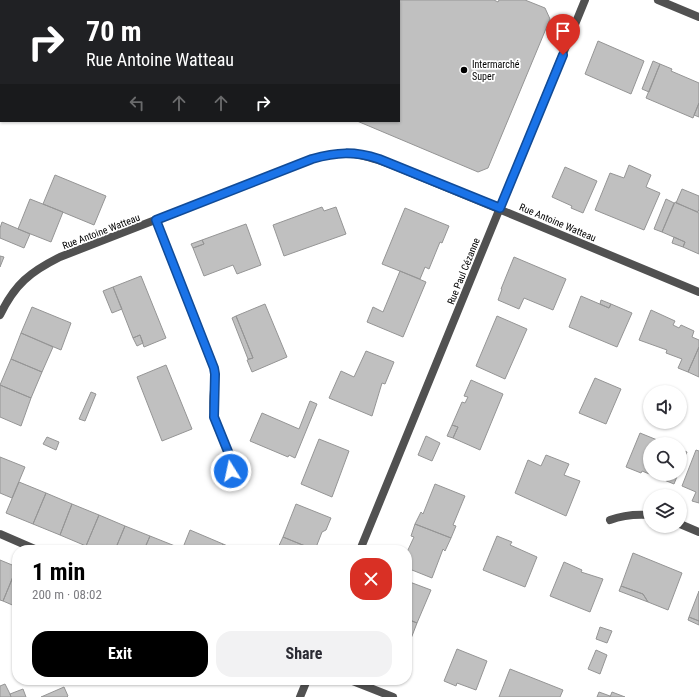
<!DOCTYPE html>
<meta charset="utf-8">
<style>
body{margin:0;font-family:"Roboto Condensed",sans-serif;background:#f2f2f3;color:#2b2b33;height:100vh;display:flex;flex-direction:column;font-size:15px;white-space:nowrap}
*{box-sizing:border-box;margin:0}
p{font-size:13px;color:#7c7c81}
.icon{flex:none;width:22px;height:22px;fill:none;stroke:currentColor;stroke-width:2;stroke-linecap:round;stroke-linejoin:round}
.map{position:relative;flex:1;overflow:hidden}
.panel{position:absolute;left:12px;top:545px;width:400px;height:140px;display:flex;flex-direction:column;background:#fff;border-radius:16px;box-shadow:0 1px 3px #0004}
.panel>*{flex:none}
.guide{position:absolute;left:0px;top:0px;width:400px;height:122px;box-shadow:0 1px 3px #0004;background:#202124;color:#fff;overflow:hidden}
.fabs{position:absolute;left:643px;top:385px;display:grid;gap:8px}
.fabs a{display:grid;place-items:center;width:44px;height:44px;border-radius:50%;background:#fff;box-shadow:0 1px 3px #0004;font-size:20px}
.pin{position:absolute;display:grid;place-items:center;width:34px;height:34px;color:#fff;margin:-41px -17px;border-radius:50% 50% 50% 0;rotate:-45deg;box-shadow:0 0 4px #0007}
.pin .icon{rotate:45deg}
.me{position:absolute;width:44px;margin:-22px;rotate:350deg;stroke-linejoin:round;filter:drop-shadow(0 0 3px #0008)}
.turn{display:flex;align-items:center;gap:14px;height:84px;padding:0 20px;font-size:18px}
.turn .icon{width:52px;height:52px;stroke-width:2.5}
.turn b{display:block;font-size:28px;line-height:34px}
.lanes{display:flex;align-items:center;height:38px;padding:0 20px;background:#0003;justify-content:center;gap:20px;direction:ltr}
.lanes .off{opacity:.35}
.round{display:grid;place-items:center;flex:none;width:42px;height:42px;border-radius:16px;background:#f2f2f3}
.head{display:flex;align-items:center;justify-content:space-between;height:68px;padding:0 20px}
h1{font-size:24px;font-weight:700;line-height:30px;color:#000}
.cta{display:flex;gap:8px;margin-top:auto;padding:8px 20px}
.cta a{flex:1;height:46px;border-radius:16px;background:#000;color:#fff;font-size:16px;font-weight:700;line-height:46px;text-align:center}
.cta a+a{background:#f2f2f3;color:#2b2b33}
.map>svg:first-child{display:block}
.building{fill:#c0c0c0;stroke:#959595}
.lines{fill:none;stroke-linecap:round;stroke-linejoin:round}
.street{stroke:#515151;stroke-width:8}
.route-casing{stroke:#114b97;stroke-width:10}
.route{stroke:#1a73e8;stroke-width:7}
.poi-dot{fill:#000;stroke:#fff;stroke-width:1.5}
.labels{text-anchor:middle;stroke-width:3.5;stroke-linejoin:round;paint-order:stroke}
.poi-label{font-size:10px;fill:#000;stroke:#fff;text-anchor:start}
.street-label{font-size:10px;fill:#000;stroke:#fff}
</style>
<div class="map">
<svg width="699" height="697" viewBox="0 0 699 697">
<rect width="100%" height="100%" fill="#fff"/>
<path class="building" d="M267 0H494L498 2 499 0H525L545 8 550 19 488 168 478 172 357 121H399V1H267Z
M598 41 644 61 631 94 585 74Z
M653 61 660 64 649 92 642 89Z
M660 64 672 69 671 71 699 83V103L693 118 646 98Z
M699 103V117L694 115Z
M629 165 651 175 646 187 660 193 644 230 595 210 610 173 624 178Z
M565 167 597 181 583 213 571 208 572 206 552 197Z
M55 175 106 196 94 225 43 204Z
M682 189 699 196V209L698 212 676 203Z
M30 199 63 212 51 242 18 229Z
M666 199 674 203 662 232 654 229Z
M675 202 699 213V254L683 247 685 242 662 232Z
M322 207 324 211 336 207 346 234 284 256 273 225Z
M405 208 449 226 442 243 440 242 429 269 425 267 420 279 382 264Z
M2 222 30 234 24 248 0 238V228Z
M246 224 261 265 237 274 233 265 204 276 193 248 204 244 202 240Z
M674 237 685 242 683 247 672 243Z
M202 240 204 244 193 248 191 244Z
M0 256 4 257 0 267Z
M514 257 566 279 553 310 524 298 519 309 498 300 502 289H501Z
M400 271 426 282 403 337 367 322 373 307 383 312Z
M141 276 166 338 144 347 140 335 133 338 113 287Z
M113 287 122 309 112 313 103 291Z
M581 296 609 308 611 304 632 313 617 347 569 327Z
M601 300 611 304 609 308 600 304Z
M265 304 287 357 252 372 247 360 253 358 236 316Z
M32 307 71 323 61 350 21 333Z
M651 310 675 321 673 325 679 328 681 325 694 331 692 337 699 340V347L688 372 678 368 682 359 666 353 667 350 639 340Z
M236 316 253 358 248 359 232 318Z
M497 316 527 329 505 379 476 366Z
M21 333 53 347 42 372 11 359Z
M140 335 143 343 137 346 133 338Z
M699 347V377L688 372Z
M366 351 394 362 385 384 382 383 372 416 329 398 341 371 354 377Z
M11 359 42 372 31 398 0 385Z
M166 365 192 429 162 441 137 377Z
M595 378 621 389 606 424 579 413Z
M471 380 503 394 480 450 453 438 458 427 452 425 462 402 465 403 468 397 464 396Z
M0 385 31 398 21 426 0 417Z
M91 392 96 394 85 421 79 419Z
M310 401 317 404 295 458 289 455 288 457 250 441 262 413 299 429Z
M452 425 458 427 453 438 447 436Z
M640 433 667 444H650V474H678L674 484 642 471 641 473 626 467Z
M426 436 440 443 432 461 418 455Z
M47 437 59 442 56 450 43 444Z
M319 439 349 451 332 497 301 484Z
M680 449 687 452 680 469Z
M696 450 699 451V503L692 501 696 492 682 486Z
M546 455 569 464 564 475 580 481 566 516 515 493 528 460 541 466Z
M0 457 25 467 12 498 0 493Z
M19 482 46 493 33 524 6 513Z
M435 484 465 496 453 525 456 526 451 538 415 524 421 512 423 514Z
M46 493 72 504 60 535 33 524Z
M72 504 99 515 86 546 60 535Z
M296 504 331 518 326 530 322 532 315 550 283 537Z
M99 515 125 526 115 550H96L86 546Z
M415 524 451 538 445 551 443 549 432 578 407 568V552L414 537 411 536Z
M125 526 150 536 144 550H115Z
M190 530 223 544 220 550H182Z
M150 536 175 546 174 550H144Z
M497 536 512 542 510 545 537 557 525 587 483 570Z
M283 537 315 550H277Z
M223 544 237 550H220Z
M633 553 682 573 668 610 648 602 643 594 621 586Z
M0 560 17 567 3 601 0 600Z
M564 562 582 570 581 572 603 579 590 612 550 596Z
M17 567V607L3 601Z
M407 581 431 590 417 623 407 619Z
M621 586 643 594 648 602 619 591Z
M699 591V621L689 617Z
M689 617 699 621V625L688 620Z
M407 619 417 623 407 649Z
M600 627 612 631 607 643 596 639Z
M457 649 487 661 476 690 457 683 456 686 444 681Z
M596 650 607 655 600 674 588 669Z
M510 669 563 690 560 697H499Z
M5 684 10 694 11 697H0V686Z
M64 687 68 696 67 697H41Z
M23 689 26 697H11L10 694Z
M599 692 610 696V697H597Z
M612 692 625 697H610Z"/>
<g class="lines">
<path class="street" d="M658 0 699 17
M156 220 214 368 215 374C215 388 211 404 215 418 220 441 236 454 229 479
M0 315C15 284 30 272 60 257L312 159C348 149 363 154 397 167L699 292
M610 520C623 515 635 514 650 515
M680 524 699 532
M0 534 37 550
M360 550 585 0
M350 680 393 697
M300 697 307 680"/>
</g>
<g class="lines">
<g class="route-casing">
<path id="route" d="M231 471V459L214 417 215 374 214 368 156 220 312 159C337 152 354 151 379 159L500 208 563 55"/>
</g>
<use href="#route" class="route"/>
</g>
<circle class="poi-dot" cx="464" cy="70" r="4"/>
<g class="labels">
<g class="poi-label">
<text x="472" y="68">Intermarché<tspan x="472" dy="12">Super</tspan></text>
</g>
<g class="street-label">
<text transform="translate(558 222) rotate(23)" y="4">Rue Antoine Watteau</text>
<text transform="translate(101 231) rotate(-21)" y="4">Rue Antoine Watteau</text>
<text transform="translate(463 271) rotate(-68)" y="4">Rue Paul Cézanne</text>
</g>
</g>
</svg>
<div class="fabs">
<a><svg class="icon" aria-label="sound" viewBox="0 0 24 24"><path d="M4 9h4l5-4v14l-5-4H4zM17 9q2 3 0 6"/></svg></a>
<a><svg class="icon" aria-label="search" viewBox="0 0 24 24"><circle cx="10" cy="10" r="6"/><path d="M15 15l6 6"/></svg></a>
<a><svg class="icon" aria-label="layers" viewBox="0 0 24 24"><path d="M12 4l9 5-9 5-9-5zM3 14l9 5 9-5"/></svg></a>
</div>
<div class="pin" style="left:563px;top:55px;background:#d93025"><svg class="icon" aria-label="arrive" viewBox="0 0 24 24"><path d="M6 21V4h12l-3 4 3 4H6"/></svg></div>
<svg class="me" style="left:231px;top:471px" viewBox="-20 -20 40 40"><circle r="17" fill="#1a73e8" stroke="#fff" stroke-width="3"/><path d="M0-11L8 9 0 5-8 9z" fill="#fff"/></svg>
<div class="guide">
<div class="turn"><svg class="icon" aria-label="right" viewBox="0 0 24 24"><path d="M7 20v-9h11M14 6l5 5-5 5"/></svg><div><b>70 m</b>Rue Antoine Watteau</div></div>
<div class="lanes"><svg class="icon off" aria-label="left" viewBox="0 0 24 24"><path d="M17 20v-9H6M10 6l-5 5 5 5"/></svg><svg class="icon off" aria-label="ahead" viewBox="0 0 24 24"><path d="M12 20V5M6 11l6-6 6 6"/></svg><svg class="icon off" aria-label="ahead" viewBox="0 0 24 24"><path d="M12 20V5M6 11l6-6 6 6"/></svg><svg class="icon" aria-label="right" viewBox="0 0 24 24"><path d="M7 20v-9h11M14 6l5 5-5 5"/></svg></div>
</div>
<section class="panel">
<div class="head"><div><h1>1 min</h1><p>200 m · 08:02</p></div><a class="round" style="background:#d93025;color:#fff"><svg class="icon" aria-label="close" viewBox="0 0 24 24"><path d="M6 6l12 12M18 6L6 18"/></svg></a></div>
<div class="cta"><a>Exit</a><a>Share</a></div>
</section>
</div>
